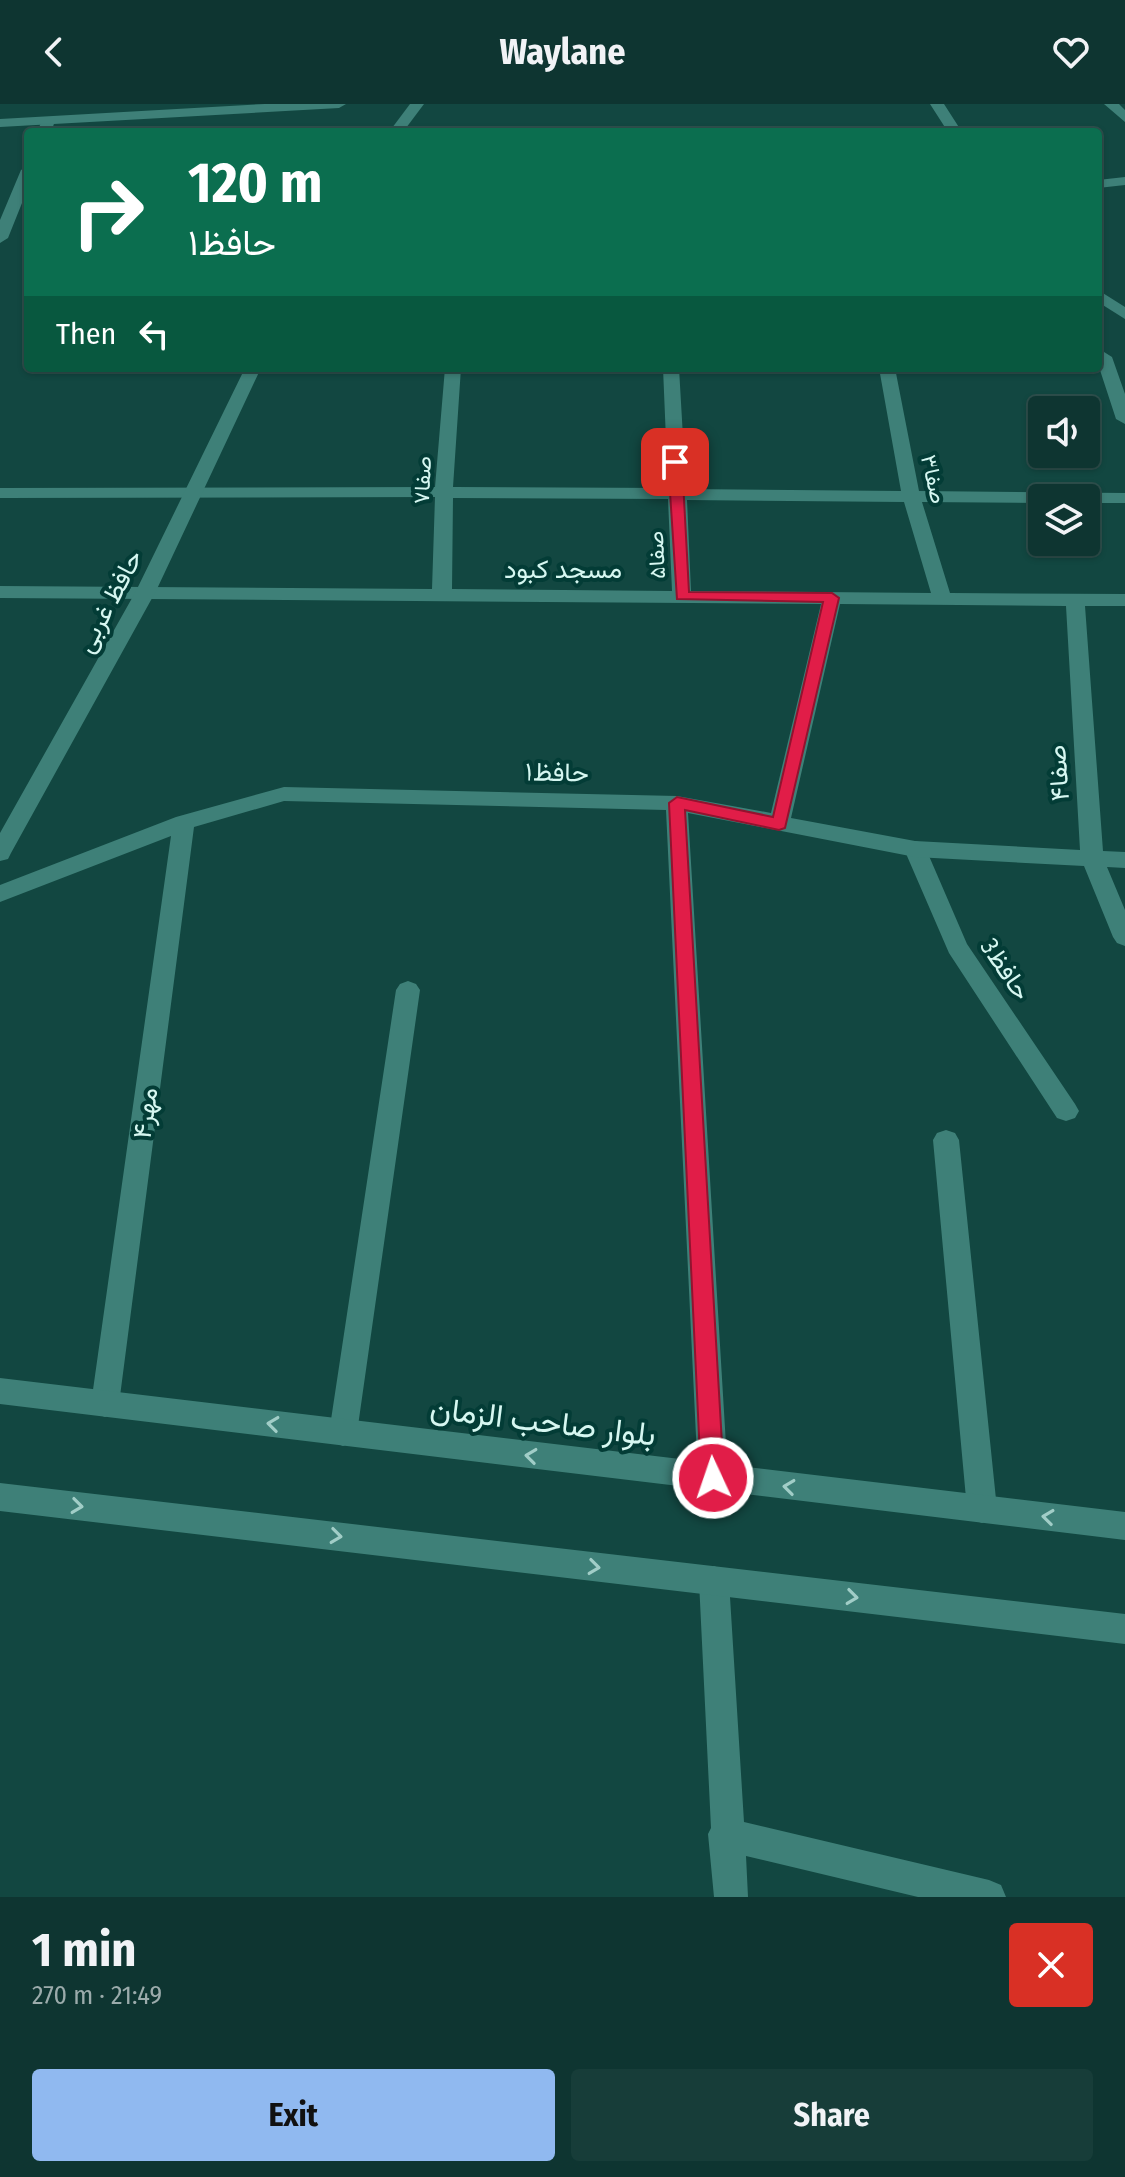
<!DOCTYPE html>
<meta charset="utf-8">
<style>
body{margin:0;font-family:"Fira Sans Condensed",Vazirmatn,sans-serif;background:#173d39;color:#f1f3f6;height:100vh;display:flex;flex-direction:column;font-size:30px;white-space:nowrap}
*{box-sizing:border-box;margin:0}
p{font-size:26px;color:#9babab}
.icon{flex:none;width:44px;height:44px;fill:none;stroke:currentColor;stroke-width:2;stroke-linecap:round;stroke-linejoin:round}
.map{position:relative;height:1793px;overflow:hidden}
.side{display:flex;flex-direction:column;background:#0e3531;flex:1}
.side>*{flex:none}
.hud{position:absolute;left:24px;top:24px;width:1078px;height:244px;border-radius:8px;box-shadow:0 2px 6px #0004,0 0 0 2px #2e504d;background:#0b6e4f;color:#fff;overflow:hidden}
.tools{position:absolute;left:1028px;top:292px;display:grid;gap:16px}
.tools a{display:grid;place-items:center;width:72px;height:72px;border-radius:8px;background:#0e3531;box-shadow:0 2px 6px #0004,0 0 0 2px #2e504d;font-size:40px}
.pin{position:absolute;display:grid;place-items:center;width:68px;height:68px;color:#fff;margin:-34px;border-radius:16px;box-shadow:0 4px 12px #0006}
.me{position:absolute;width:88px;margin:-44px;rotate:357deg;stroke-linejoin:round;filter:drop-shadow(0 0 6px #0008)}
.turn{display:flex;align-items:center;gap:28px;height:168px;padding:0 32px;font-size:36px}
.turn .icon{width:104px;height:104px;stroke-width:2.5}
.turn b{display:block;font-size:56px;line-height:68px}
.then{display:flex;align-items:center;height:76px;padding:0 32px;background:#0003;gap:16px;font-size:30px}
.round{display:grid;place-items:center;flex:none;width:84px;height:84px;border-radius:8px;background:#173d39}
.overview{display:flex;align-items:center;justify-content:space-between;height:136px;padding:0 32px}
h1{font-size:48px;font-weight:700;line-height:60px}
.cta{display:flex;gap:16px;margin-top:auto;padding:16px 32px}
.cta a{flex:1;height:92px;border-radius:8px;background:#90b9f0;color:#111;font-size:32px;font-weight:700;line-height:92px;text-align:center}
.cta a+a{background:#173d39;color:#f1f3f6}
header{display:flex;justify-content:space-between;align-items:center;height:104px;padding:0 32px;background:#0e3531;font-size:36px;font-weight:700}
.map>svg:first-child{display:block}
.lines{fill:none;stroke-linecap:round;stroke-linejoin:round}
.service{fill:#3e8078;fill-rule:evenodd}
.minor{fill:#3e8078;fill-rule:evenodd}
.tertiary{fill:#3e8078;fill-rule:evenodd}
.secondary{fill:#3e8078;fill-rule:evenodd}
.oneway{stroke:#a1cdc7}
.route{fill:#e11d48;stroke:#92132f;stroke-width:2}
.labels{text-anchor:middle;stroke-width:8;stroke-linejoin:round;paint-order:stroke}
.far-street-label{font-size:22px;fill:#d6f7f1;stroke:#033c36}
.street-label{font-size:26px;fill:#d6f7f1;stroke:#033c36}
.near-street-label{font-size:32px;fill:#d6f7f1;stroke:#033c36}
</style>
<header><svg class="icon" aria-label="back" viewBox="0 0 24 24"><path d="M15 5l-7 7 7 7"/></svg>Waylane<svg class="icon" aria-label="heart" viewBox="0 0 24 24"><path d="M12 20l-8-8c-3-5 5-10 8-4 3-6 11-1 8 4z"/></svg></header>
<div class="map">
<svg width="1125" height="1793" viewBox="0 0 1125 1793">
<rect width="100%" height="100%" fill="#124741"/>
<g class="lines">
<path class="service" d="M915 737 923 739 926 745 967 840 1075 1000 1079 1007 1075 1014 1066 1017 1057 1014 949 849 904 745 907 739Z"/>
<path class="minor" d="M930 0H944L962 28H948Z
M1104 0H1119L1125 6V18Z
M48 13 55 17 51 28H37L43 14Z
M28 62V84L8 134 0 139V116L21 66Z
M1125 73V81L1098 84V76Z
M1098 186 1125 203V215L1098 198Z
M1104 248 1112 253 1125 290V320L1116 315 1098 260V250Z
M445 264H461L453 383 668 384 663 264H679L686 385 901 387 879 264H895L919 387 1125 389V399H1086V394H1042V399L922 398 950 489 1125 490V502H1085L1103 747 1125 748V764L1107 763 1125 806V842L1117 839 1113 833 1084 762 915 753 688 709 728 1374 723 1384 713 1388 703 1384 698 1374 666 706 284 697 194 723 119 1300 115 1309 105 1313 95 1309 91 1300 171 732 0 798V781L176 713 284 683 677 692 771 709 821 500 0 494V482L432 485 435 393 0 394V384L435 383ZM453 394 668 395 672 487 452 485ZM687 396 904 398 931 489 691 487ZM840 500 1066 502 1080 746 915 737 791 714Z
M408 877 416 880 420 886 357 1329 353 1338 343 1342 333 1338 329 1329 396 886 400 880Z
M946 1026 955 1029 959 1036 997 1405 993 1415 982 1419 971 1415 967 1405 933 1036 937 1029Z
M714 1462 725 1467 729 1477 744 1718 989 1776 1001 1781 1006 1793H918L746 1752 748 1793H714L708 1730 711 1724 699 1477 703 1467Z"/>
<path class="tertiary" d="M265 0H346L339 4 0 23V15Z
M410 0H424L403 28H389Z
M245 264H261L156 487 11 749 8 755 0 757V729L136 487Z"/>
<path class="secondary" d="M0 1274 1125 1408V1436L0 1300Z
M0 1379 1125 1510V1540L0 1407Z"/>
</g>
<defs><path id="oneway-chevron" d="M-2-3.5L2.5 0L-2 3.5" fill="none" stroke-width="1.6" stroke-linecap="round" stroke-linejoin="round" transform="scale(2)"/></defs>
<g class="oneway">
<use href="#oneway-chevron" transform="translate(273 1320) rotate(-173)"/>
<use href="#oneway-chevron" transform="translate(531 1352) rotate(-173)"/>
<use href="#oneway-chevron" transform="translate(789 1383) rotate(-173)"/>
<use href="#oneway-chevron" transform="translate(77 1402) rotate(7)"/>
<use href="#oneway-chevron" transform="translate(1048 1413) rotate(-173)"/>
<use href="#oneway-chevron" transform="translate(336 1432) rotate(7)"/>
<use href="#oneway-chevron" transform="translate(594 1463) rotate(7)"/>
<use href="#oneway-chevron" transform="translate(852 1493) rotate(7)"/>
</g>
<path class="route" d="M675 354 682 358 689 488 832 489 839 494 785 724 779 726 685 706 724 1374 720 1381 713 1384 705 1381 701 1374 669 699 677 693 773 713 823 498 677 495 668 358Z"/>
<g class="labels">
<g class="far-street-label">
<text transform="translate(934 375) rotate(77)" y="8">صفا۳</text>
<text transform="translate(422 376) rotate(-87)" y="8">صفا۷</text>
<text transform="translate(656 451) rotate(-93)" y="8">صفا۵</text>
</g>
<g class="street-label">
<text x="563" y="474">مسجد کبود</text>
<text transform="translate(109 497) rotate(-62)" y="9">حافظ غربی</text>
<text transform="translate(557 668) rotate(1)" y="9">حافظ۱</text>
<text transform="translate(1058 669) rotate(-94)" y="9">صفا۴</text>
<text transform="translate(1006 865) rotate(56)" y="9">حافظ3</text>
<text transform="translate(145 1009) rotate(-82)" y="9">مهر۴</text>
</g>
<g class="near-street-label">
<text transform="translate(543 1317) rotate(7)" y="11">بلوار صاحب الزمان</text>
</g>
</g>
</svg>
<div class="tools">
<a><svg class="icon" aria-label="sound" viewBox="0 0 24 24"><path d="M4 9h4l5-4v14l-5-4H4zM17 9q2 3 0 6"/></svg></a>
<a><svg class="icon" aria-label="layers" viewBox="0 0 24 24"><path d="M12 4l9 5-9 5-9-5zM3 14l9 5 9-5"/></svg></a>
</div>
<div class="pin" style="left:675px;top:358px;background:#d93025"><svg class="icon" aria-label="arrive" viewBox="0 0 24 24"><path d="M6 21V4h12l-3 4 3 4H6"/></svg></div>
<svg class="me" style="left:713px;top:1374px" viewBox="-20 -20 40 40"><circle r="17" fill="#e11d48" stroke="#fff" stroke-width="3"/><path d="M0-11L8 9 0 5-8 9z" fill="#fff"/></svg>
<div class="hud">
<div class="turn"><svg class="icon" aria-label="right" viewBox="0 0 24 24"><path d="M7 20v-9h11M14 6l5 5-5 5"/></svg><div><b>120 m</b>حافظ۱</div></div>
<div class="then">Then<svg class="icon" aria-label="left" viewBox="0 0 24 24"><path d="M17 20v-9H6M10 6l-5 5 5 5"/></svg></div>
</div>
</div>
<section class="side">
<div class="overview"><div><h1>1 min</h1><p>270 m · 21:49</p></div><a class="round" style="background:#d93025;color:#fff"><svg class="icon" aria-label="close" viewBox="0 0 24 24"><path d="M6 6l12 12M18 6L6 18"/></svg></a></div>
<div class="cta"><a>Exit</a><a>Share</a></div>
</section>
